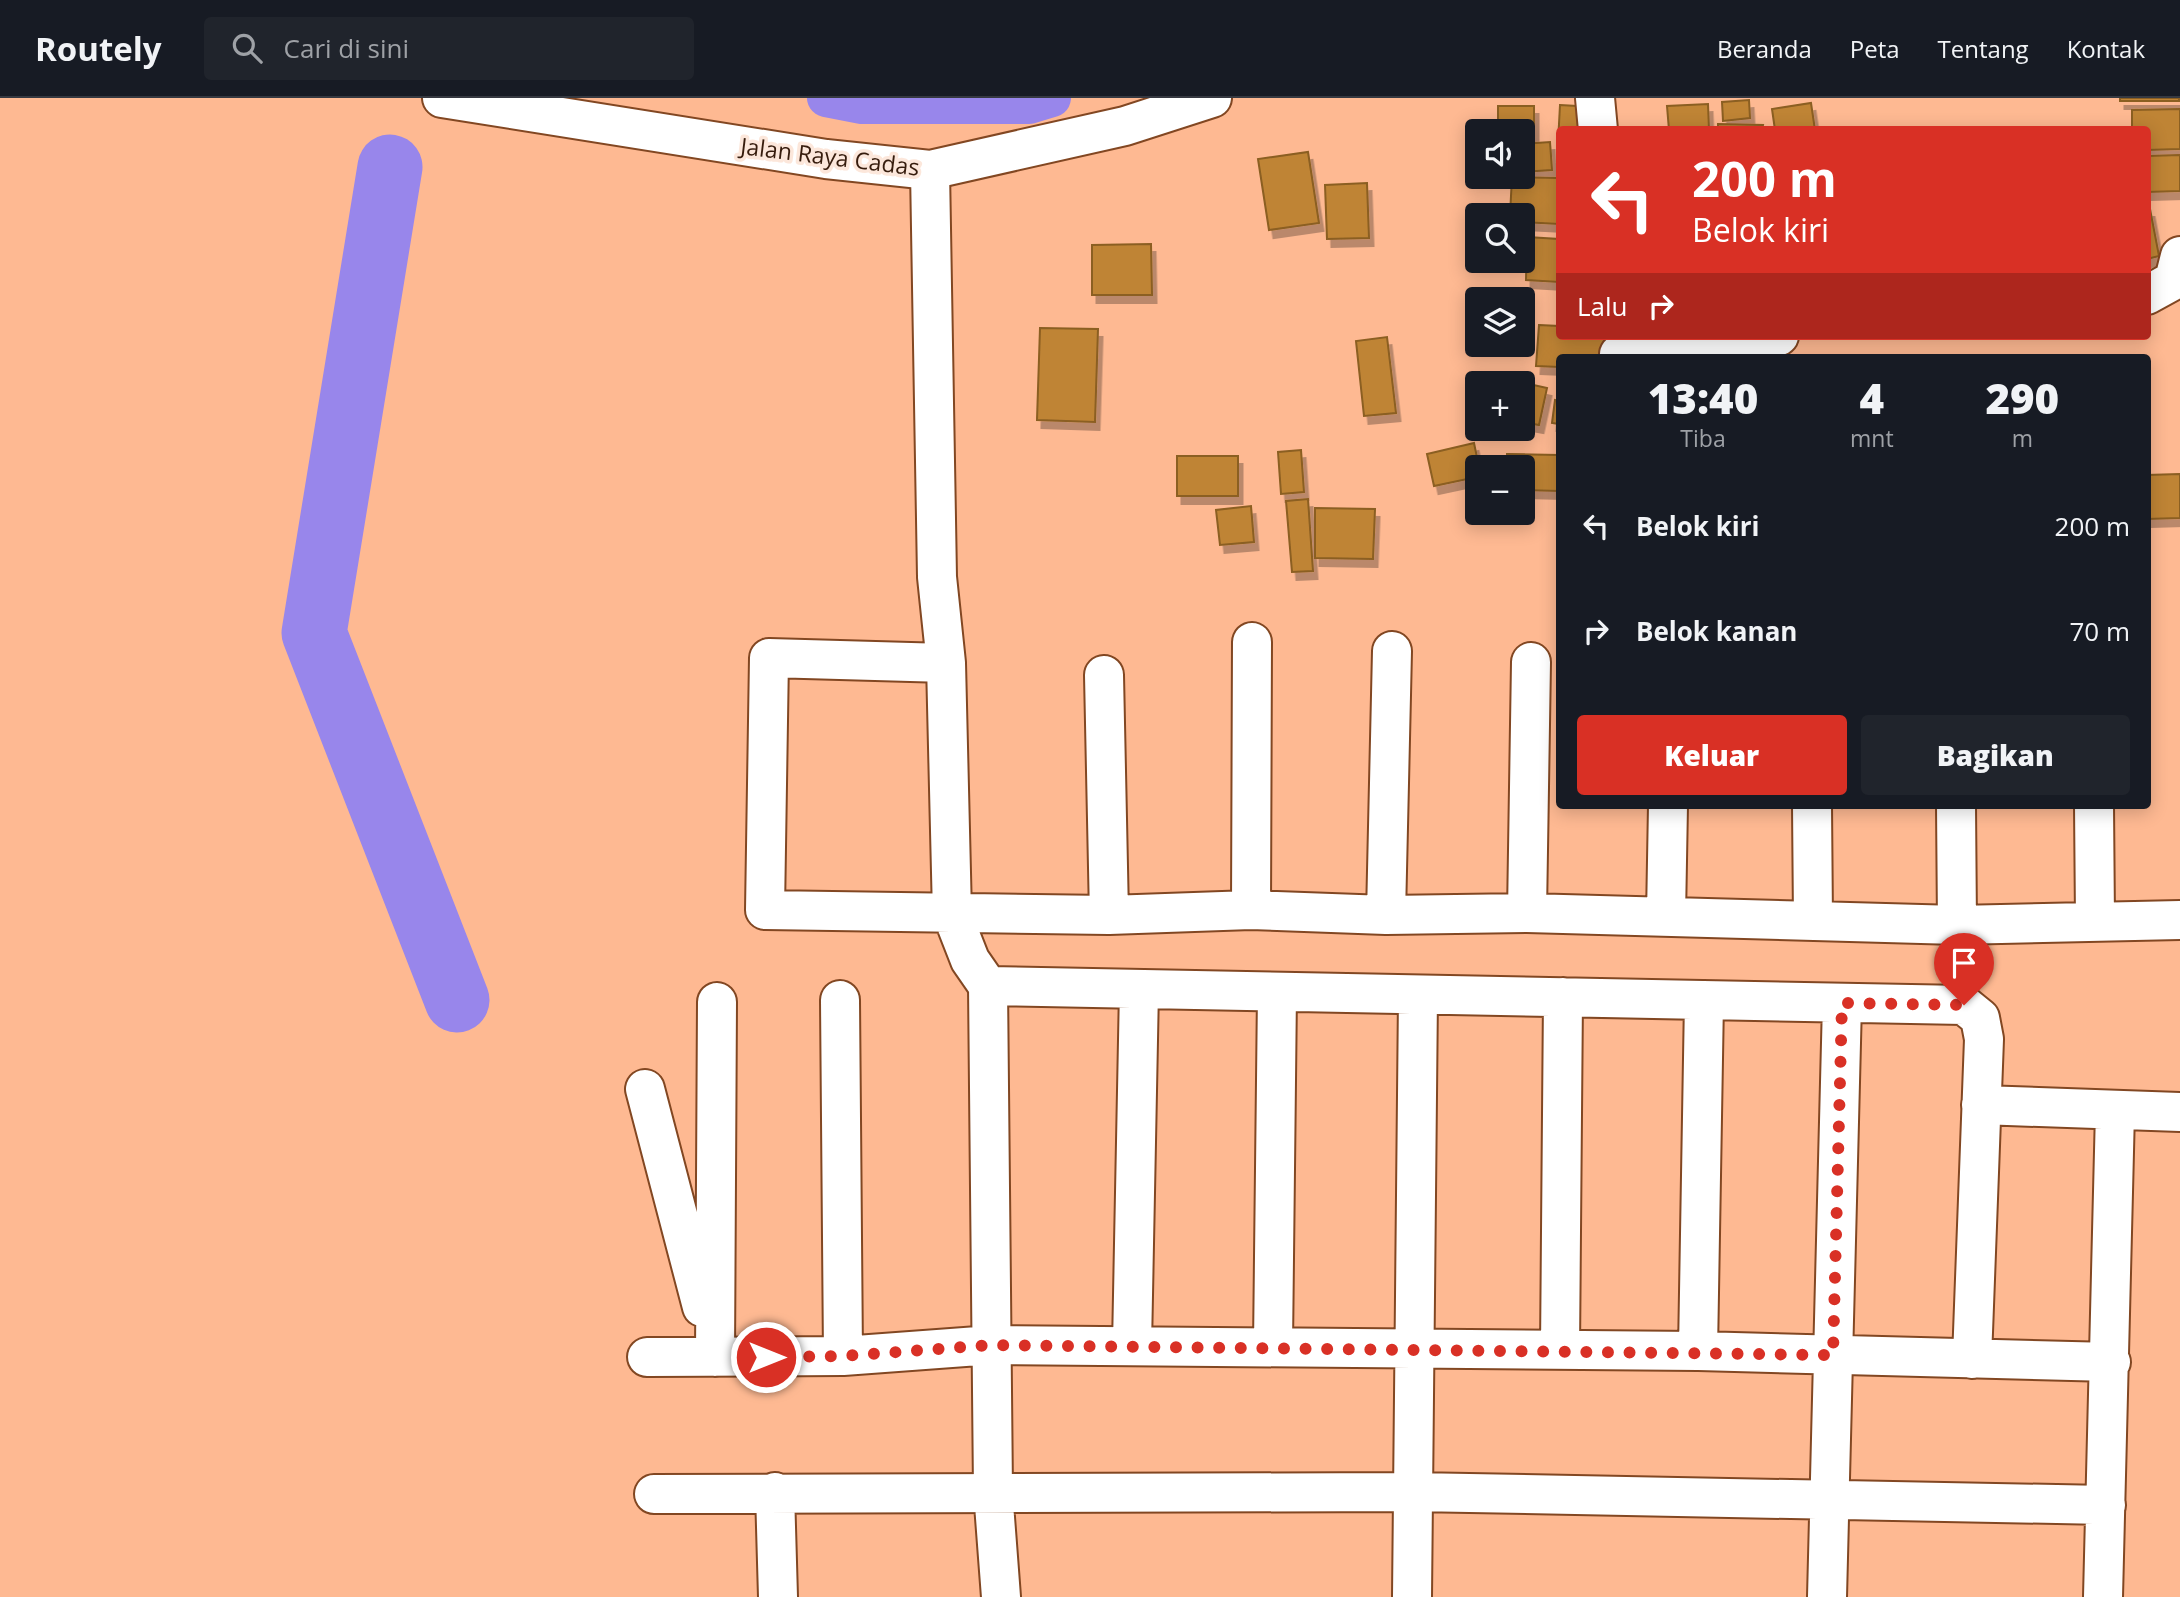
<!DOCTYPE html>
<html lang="id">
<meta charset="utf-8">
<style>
body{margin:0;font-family:"Open Sans",sans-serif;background:#20242c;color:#f1f3f6;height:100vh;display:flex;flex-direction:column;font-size:26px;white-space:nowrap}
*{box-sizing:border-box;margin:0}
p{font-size:23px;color:#9ea1a6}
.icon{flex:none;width:38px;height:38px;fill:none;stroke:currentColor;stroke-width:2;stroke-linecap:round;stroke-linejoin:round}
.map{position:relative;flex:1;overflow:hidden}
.sheet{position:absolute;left:1556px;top:256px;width:595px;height:455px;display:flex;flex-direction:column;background:#171b24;border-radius:7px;box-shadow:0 4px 18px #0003}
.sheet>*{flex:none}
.top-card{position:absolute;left:1556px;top:28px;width:595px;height:214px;border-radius:7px;box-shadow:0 4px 18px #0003;background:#d93025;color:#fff;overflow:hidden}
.tools{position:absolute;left:1465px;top:21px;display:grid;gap:14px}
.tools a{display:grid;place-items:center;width:70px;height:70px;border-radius:7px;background:#171b24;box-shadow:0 4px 18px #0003;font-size:35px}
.pin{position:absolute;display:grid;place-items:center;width:60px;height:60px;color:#fff;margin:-72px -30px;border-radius:50% 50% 50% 0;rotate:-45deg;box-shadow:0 0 7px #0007}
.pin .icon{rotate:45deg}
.me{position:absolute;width:77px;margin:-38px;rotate:90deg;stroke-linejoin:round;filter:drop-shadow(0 0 5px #0008)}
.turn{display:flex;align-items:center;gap:24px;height:147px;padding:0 21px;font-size:32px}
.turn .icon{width:91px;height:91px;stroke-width:2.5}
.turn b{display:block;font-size:49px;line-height:60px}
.then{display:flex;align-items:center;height:66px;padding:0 21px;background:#0003;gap:14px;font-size:26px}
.eta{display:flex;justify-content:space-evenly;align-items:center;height:119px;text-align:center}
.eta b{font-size:42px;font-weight:800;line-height:49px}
.button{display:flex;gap:14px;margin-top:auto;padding:14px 21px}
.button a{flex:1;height:80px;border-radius:7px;background:#d93025;color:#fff;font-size:28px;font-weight:800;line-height:80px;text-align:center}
.button a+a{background:#20242c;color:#f1f3f6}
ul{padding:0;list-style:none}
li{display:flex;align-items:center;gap:21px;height:105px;padding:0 21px}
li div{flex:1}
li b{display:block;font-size:26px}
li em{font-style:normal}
header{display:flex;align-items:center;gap:42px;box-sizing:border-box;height:98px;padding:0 35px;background:#171b24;border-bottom:2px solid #363941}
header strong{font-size:33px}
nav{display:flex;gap:38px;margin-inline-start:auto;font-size:24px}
.search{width:490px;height:63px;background:#20242c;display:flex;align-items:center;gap:18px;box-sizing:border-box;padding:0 24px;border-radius:7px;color:#9ea1a6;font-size:26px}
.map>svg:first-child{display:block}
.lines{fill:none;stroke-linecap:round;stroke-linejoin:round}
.canal{stroke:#9886eb;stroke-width:38}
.river{stroke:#9886eb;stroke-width:65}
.building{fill:#bf8436;stroke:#8b5e21;stroke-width:2;filter:url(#shadow)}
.minor-casing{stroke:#824722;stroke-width:42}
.tertiary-casing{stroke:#824722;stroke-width:42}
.minor{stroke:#fff;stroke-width:38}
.tertiary{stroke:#fff;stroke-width:38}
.route{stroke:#d93025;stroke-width:12;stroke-dasharray:0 21.6}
.labels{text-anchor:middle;stroke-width:7;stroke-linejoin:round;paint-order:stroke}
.street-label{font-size:23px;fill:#361c0d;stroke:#fce7db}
</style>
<header>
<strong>Routely</strong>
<div class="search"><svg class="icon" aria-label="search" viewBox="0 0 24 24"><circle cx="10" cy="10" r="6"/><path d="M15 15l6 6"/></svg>Cari di sini</div>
<nav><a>Beranda</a><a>Peta</a><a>Tentang</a><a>Kontak</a></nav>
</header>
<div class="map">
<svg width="2180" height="1499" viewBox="0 0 2180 1499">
<defs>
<filter id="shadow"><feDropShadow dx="4.5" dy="8" stdDeviation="0" flood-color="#0004"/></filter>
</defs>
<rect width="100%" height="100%" fill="#feb992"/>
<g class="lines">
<path class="canal" d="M826 0 862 7H1029L1052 0"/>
<path class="river" d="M390 69 314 535 457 902"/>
</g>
<path class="building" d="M2120 0H2179V3H2120Z
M1749 2 1750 20 1723 23 1722 4Z
M1811 5 1815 32H1775L1772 11Z
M1708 6 1709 32H1669L1667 8Z
M1560 7 1594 9 1593 32H1559V64H1557Z
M1498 8H1534V40H1522V33H1498Z
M2180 11V51L2147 52V32H2132V12Z
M1718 26 1763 27 1762 32H1718Z
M1550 44 1552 72 1522 74V46Z
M1308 54 1319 125 1269 132 1258 61Z
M2180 57V93L2147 94V58Z
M1512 79 1559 80V126L1522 124V117H1510Z
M1367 85 1369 140 1327 141 1325 87Z
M2147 111H2150L2159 158 2147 161Z
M1527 139 1559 141V184L1526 182Z
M1151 146 1152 197H1092V147Z
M1539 227 1559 228V238H1605L1604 259H1559V269L1536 268Z
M1040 230 1098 231 1095 324 1037 322Z
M1387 239 1396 315 1364 318 1356 243Z
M1507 281 1547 290 1539 327 1522 324V285H1507Z
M1555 302 1559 303V326L1552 325Z
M1474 345 1479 369 1477 379 1434 388 1427 356Z
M1301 352 1304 394 1281 396 1278 354Z
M1507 356 1559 357V393L1522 392V369H1507Z
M1177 358H1238V398H1177Z
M2180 376V420L2147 421V377Z
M1308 401 1313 473 1292 474 1286 403Z
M1251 408 1254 444 1220 447 1216 412Z
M1315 410 1375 411 1373 461 1315 460Z"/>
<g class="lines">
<g class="minor-casing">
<path id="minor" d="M1595 0 1598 32
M930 72 937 479 946 565 952 816 970 862 988 888 993 1393 1001 1499
M2147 197 2174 182 2180 158
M1619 256 1779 238
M946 565 769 560 765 812 1109 817 1251 812 1386 817 1527 815 1957 827 2180 822
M1104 577 1109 817
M1812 707 1813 823
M1956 707 1957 827
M2094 707 2095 823
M1251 812 1252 544
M1527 815 1531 564
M1386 817 1392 553
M1666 818 1668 707
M988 888 1964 907 1980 920 1984 941 1972 1261
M840 902 843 1258
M645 991 702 1209
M1981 1007 2180 1014
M1132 1248 1139 891
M1273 1248 1277 894
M1560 1252 1563 899
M1698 1253 1704 902
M647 1259 843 1258 992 1247 1698 1253 2111 1264
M715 1259 717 904
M775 1394 778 1499
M654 1396 1413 1394 2106 1407
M1412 1499 1418 897
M1827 1499 1842 905
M2103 1499 2115 1013"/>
</g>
<g class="tertiary-casing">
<path id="tertiary" d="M442 0 826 61 930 72 1125 28 1212 0"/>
</g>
<use href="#minor" class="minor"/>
<use href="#tertiary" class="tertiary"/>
</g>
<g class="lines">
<path class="route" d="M766 1259 843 1258 992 1247 1833 1257 1842 905 1964 907"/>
</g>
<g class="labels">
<g class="street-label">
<text transform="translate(830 59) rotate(7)" y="8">Jalan Raya Cadas</text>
</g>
</g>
</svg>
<div class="tools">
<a><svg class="icon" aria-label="sound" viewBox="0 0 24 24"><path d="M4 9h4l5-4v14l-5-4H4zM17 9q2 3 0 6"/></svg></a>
<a><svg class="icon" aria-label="search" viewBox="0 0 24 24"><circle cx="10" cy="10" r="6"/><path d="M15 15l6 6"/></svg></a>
<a><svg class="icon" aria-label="layers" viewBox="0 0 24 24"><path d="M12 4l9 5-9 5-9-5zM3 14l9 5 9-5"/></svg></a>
<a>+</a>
<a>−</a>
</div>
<div class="pin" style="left:1964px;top:907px;background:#d93025"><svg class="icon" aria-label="arrive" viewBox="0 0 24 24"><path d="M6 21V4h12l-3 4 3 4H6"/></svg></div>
<svg class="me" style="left:766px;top:1259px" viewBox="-20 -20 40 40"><circle r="17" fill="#d93025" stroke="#fff" stroke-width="3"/><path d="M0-11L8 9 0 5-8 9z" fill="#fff"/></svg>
<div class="top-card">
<div class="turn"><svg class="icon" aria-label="left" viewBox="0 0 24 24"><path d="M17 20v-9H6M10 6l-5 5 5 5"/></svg><div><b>200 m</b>Belok kiri</div></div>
<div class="then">Lalu<svg class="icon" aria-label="right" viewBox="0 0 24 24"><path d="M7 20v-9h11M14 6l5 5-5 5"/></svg></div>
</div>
<section class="sheet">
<div class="eta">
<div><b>13:40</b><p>Tiba</p></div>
<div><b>4</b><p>mnt</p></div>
<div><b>290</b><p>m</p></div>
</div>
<ul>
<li><svg class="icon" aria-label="left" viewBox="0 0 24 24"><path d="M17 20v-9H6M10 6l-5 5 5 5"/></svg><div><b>Belok kiri</b></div><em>200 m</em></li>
<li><svg class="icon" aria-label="right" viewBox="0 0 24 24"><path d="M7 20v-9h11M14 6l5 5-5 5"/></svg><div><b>Belok kanan</b></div><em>70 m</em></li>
</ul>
<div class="button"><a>Keluar</a><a>Bagikan</a></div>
</section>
</div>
